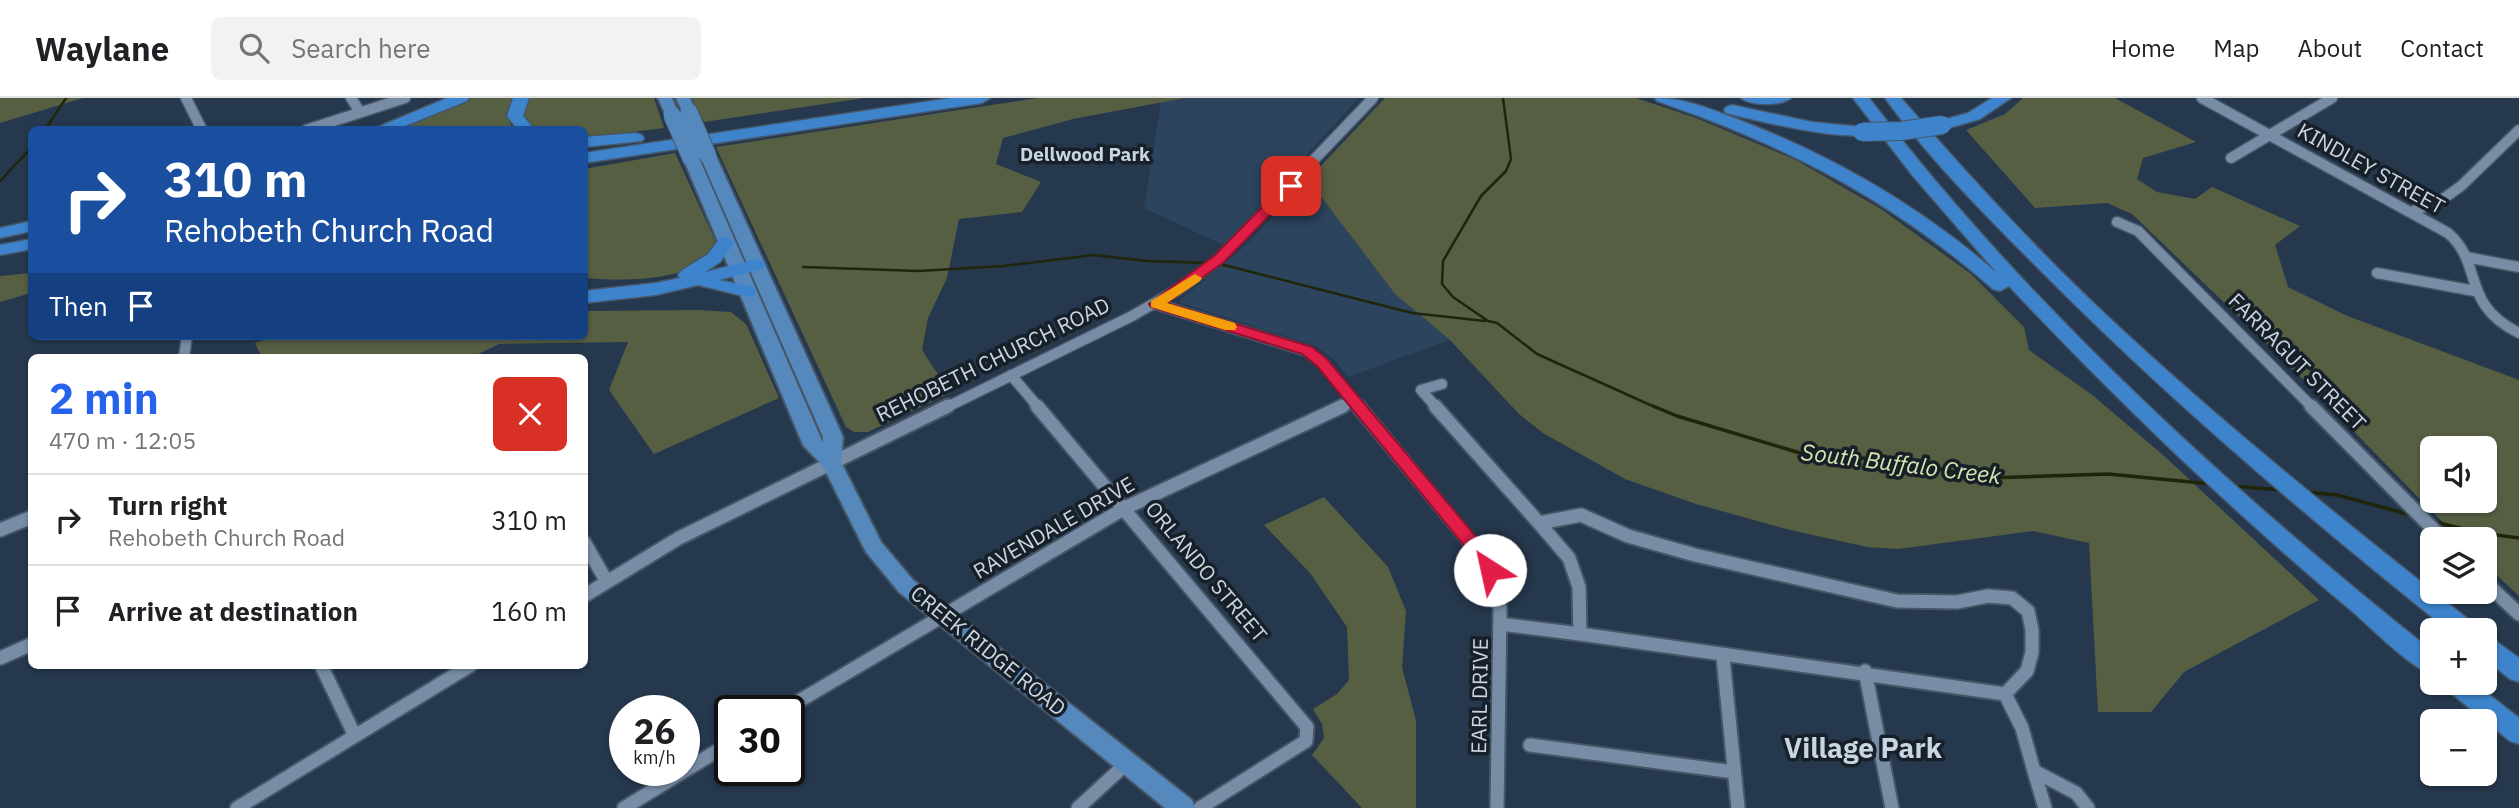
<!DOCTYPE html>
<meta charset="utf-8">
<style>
body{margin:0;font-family:"IBM Plex Sans",sans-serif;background:#f2f2f2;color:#202124;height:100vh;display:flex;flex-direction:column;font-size:26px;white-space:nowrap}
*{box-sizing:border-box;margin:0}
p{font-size:23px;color:#757577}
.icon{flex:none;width:38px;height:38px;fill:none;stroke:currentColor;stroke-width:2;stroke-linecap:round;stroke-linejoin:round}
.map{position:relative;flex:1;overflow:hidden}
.side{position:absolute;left:28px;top:256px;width:560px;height:315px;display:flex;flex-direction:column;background:#fff;border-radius:10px;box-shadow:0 2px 5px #0004}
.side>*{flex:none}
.hud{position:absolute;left:28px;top:28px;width:560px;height:214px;border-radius:10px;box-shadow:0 2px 5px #0004;background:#1a4fa0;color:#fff;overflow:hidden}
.controls{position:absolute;left:2420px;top:338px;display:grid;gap:14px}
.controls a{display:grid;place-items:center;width:77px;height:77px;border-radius:10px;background:#fff;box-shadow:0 2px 5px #0004;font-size:35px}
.speed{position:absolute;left:609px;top:597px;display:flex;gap:14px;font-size:35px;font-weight:700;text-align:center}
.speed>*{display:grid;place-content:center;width:91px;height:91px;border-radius:50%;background:#fff;box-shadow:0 2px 5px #0004;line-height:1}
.speed small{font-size:18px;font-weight:400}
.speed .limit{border:4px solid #111;border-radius:10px;background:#fff;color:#111}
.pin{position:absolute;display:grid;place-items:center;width:60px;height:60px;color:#fff;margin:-30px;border-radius:14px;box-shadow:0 4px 10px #0006}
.me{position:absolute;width:77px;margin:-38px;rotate:325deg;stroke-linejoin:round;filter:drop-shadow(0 0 5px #0008)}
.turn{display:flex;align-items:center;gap:24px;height:147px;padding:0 21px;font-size:32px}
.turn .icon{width:91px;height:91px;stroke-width:2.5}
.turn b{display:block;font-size:49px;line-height:60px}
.then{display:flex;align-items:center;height:66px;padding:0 21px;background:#0003;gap:14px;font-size:26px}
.round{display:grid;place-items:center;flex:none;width:74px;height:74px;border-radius:10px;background:#f2f2f2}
.overview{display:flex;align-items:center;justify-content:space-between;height:119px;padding:0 21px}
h1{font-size:42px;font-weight:700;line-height:52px;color:#2563eb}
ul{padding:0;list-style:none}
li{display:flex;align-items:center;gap:21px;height:91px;padding:0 21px;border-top:2px solid #e0e0e0}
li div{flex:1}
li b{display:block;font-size:26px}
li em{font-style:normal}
header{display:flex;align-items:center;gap:42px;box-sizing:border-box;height:98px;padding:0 35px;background:#fff;border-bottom:2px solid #e0e0e0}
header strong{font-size:33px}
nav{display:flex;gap:38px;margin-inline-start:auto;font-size:24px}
.search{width:490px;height:63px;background:#f2f2f2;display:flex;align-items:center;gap:18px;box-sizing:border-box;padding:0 24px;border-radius:10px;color:#757577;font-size:26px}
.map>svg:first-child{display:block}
.built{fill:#2d445e}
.green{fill:#575f43;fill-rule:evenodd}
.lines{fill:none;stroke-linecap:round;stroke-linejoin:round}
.stream-far1{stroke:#1f250a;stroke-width:2.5}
.stream{stroke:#1f250a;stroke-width:3.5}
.minor-far1-casing{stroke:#465667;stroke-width:13}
.minor-casing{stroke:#465667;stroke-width:17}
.major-casing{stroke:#465667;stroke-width:4}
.highway-casing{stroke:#465667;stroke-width:3}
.minor-far1{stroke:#788da5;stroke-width:10}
.minor{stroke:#788da5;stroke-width:13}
.major{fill:#5588bd;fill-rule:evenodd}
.highway{fill:#3d84cd;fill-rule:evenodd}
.major-bridge-casing{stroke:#465667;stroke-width:19;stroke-linecap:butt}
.highway-bridge-casing{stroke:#465667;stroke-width:20;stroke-linecap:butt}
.major-bridge{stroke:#5588bd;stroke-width:17}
.highway-bridge{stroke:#3d84cd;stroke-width:18}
.route{fill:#e11d48;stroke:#92132f;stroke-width:2}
.slow{fill:#f59e0b}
.labels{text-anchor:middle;stroke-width:7;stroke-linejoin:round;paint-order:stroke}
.far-neighbourhood-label{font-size:19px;font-weight:bold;fill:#cad5e2;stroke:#171f28}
.street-label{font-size:21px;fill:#cad5e2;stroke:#171f28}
.water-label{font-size:23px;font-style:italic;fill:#d7e6ae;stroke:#171f28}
.near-neighbourhood-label{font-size:28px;font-weight:bold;fill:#cad5e2;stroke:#171f28}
</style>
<header>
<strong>Waylane</strong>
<div class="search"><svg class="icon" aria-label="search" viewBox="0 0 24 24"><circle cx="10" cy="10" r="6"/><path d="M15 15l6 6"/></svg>Search here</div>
<nav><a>Home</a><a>Map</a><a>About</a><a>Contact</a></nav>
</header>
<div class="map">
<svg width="2519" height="710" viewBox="0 0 2519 710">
<rect width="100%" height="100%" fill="#26384d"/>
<path class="built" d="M1185 0H1359L1223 147 1144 110 1161 4Z
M1301 89 1319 96 1395 196 1450 242 1348 279 1335 262 1316 248 1178 204 1245 148Z"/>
<path class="green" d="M0 0H83L0 25Z
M470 0H515C508 11 505 21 514 31L387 32Z
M527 0H654L664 30 585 40 584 32 532 31 522 21Z
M691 0H864L704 24Z
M1038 0H1185L1073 21 1003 40 996 66 1041 84 1022 114 959 121 947 180 928 220 922 252 950 295 868 334H854L846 329 716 49Z
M1385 0H1636L1696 20 1796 62 1881 111 1971 176 2024 229 2029 252 2091 296 2163 357 2319 502 2184 574 2151 614H2098L2089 445 2033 433 1898 451 1867 449 1790 432 1696 406 1625 381 1543 335 1519 316 1450 242 1395 196 1319 96 1301 89Z
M2023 0H2115L2196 44 2143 60 2137 81 2157 94 2195 101 2212 89 2300 128 2275 147 2288 189 2345 217 2519 282V498L2485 466V441H2459L2286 264 2132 116 2107 105 2035 110 1966 32 2005 16ZM2432 350H2485V402H2432Z
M675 55 715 142C711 186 616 183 585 180L584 71Z
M31 175V195L0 204V178Z
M698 212 731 214 746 226 779 300 654 356 609 292 628 244 499 246 472 259H262L255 245 277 238H584L585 213Z
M1324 399 1388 469 1406 513 1402 569 1416 623V710H1362L1312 657 1324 640 1322 626 1313 611 1337 596 1349 582 1347 529 1310 475 1264 427Z"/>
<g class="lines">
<path class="stream-far1" d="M1503 0 1511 61 1506 73 1481 98 1443 163 1442 186 1453 199 1488 223 1497 225 1537 256 1657 310
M45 32 66 0
M0 83 32 49
M1220 166 1412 215 1485 223
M803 169 919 173 1003 168 1094 157 1147 163 1209 165"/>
<path class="stream" d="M1653 308 1677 318 1810 358 1884 361 1988 380 2108 376 2212 386
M2233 388 2281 392
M2306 394 2337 397 2411 417
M2432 423 2475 434 2519 440"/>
<g class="minor-far1-casing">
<path id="minor-far1" d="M186 0 202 32
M351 0 360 14
M2202 0 2448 135C2484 166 2460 206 2519 235
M306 32 405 0
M2231 60 2332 0
M2411 114 2443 101 2461 88 2519 32
M2117 124 2138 133 2313 310
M2466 159 2519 169
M2377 175 2475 193
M1156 206 1307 253 1322 264 1360 310
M184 259 187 238
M1011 277 1039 310
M945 310 1132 218 1179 191 1219 161 1373 0
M1339 310 1354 303
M1437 310 1421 292 1442 286"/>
</g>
<g class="minor-casing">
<path id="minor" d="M1037 308 1307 629 1306 643 1200 710
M1358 308 1481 457 1498 486 1500 513 1497 710
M1435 308 1539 425
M2311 308 2443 441
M1581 417 1628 438 1695 457 1897 503 1957 504 1988 498 2012 500 2028 513 2032 532V554L2027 573 2005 596 1580 536 1579 489 1569 460 1539 425Z
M0 432 32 419
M584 444 607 484
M2485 484 2519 516
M584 498 679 440 948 308
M1500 526 1580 536
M1723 559 1738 710
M0 560 32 546
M321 567 355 638
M1865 573 1892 710
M2005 596 2022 630 2034 673 2076 695 2088 710
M784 612 1125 410 1343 308
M1530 647 1734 674
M2034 673 2045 710
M237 710 471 567
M624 710 730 645
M1078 710 1127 665"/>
</g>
<g class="major-casing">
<path id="major" d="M658 0H672L679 17 677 20H667Z
M676 0H690L696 14 694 17H684Z
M708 53 716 58 843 339 841 364 881 444 913 482 1192 702 1195 710H1165L899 494 866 454 823 368 803 347 683 60 691 55 699 60 823 345V339L700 58Z"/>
</g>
<g class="highway-casing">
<path id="highway" d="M447 0H469L467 3 395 32H371Z
M513 0H529L523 18 535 32H518L507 18Z
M951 0H990L982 5 584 65V55Z
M1655 0C1686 0 1713 12 1742 23 1835 59 1921 109 1997 175L1912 77 1853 0H1869C2029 209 2227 389 2432 553V576C2411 570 2371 530 2353 514 2232 413 2117 303 2009 188L2000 193 1993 191C1892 102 1785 47 1657 3Z
M1741 0H1791C1782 8 1750 8 1741 0Z
M1885 0H1901C1965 73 2030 145 2101 212 2219 323 2346 425 2473 525L2477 532H2448C2307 419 2169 302 2042 174 1987 119 1930 62 1885 0Z
M1992 0H2011L1980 21 1942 32 1934 27 1936 24 1968 15Z
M1732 7 1812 24 1862 29 1870 34C1857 47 1749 21 1726 15L1724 12 1726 9Z
M636 35 642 37 644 40 642 43 584 49V39Z
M32 123V133L0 140V130Z
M726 139 735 144 720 164 705 174 757 161 763 163 766 167 763 171 719 182 754 189 756 193 754 197 747 199 698 187 656 197 584 205V193L656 185 680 180 678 177 681 173 708 156 720 140Z
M32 141V151L0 157V147Z
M2485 538 2493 541 2519 560V584L2510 581 2485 561Z
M2443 584H2473L2519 620V646L2510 643 2446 591Z"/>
</g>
<use href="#minor-far1" class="minor-far1"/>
<use href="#minor" class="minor"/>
<use href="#major" class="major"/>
<use href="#highway" class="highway"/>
<g class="major-bridge-casing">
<path id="major-bridge" d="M689 14 708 58
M672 17 691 60"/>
</g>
<g class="highway-bridge-casing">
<path id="highway-bridge" d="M1862 34 1901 33 1942 27"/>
</g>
<use href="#major-bridge" class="major-bridge"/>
<use href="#highway-bridge" class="highway-bridge"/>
</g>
<path class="route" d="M1291 84 1296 85V90L1224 164 1167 205 1312 249 1327 261 1488 453 1498 472 1496 476H1483L1476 462 1317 268 1302 256 1151 209 1149 206 1214 158 1286 85Z"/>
<path class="slow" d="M1195 176 1202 180 1200 183 1167 205 1235 225 1237 229 1235 232H1225L1151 209V203Z"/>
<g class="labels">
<g class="far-neighbourhood-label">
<text x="1085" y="63">Dellwood Park</text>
</g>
<g class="street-label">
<text transform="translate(2371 71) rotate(29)" y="7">KINDLEY STREET</text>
<text transform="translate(993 262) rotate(-26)" y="7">REHOBETH CHURCH ROAD</text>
<text transform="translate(2297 264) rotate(45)" y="7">FARRAGUT STREET</text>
<text transform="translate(1054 430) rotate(-30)" y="7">RAVENDALE DRIVE</text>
<text transform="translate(1206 474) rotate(50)" y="7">ORLANDO STREET</text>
<text transform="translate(988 553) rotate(39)" y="7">CREEK RIDGE ROAD</text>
<text transform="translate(1480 598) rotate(-89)" y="7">EARL DRIVE</text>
</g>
<g class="water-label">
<text transform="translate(1901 366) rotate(7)" y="8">South Buffalo Creek</text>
</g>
<g class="near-neighbourhood-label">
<text x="1863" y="660">Village Park</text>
</g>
</g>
</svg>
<div class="controls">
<a><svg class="icon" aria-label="sound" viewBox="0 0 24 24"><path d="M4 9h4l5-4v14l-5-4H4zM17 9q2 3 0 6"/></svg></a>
<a><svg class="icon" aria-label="layers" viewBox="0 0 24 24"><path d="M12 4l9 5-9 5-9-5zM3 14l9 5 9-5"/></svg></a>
<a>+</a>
<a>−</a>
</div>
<div class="speed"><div>26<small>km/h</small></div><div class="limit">30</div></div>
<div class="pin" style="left:1291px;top:88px;background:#d93025"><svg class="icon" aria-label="arrive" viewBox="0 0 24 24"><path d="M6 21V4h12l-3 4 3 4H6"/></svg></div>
<svg class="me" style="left:1490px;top:472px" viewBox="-20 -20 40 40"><circle r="19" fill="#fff"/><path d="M0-13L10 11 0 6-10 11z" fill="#e11d48"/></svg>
<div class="hud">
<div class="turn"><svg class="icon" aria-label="right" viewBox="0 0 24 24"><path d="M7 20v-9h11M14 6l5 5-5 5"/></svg><div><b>310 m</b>Rehobeth Church Road</div></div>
<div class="then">Then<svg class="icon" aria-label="arrive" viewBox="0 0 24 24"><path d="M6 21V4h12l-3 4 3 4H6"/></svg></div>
</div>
<section class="side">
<div class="overview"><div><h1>2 min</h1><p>470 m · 12:05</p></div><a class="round" style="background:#d93025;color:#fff"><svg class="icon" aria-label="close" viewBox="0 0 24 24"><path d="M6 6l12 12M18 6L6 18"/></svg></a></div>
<ul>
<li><svg class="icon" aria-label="right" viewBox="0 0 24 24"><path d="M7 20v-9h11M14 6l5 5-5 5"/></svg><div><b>Turn right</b><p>Rehobeth Church Road</p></div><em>310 m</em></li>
<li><svg class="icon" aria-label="arrive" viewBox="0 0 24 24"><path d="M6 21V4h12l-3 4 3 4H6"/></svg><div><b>Arrive at destination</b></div><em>160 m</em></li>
</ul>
</section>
</div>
